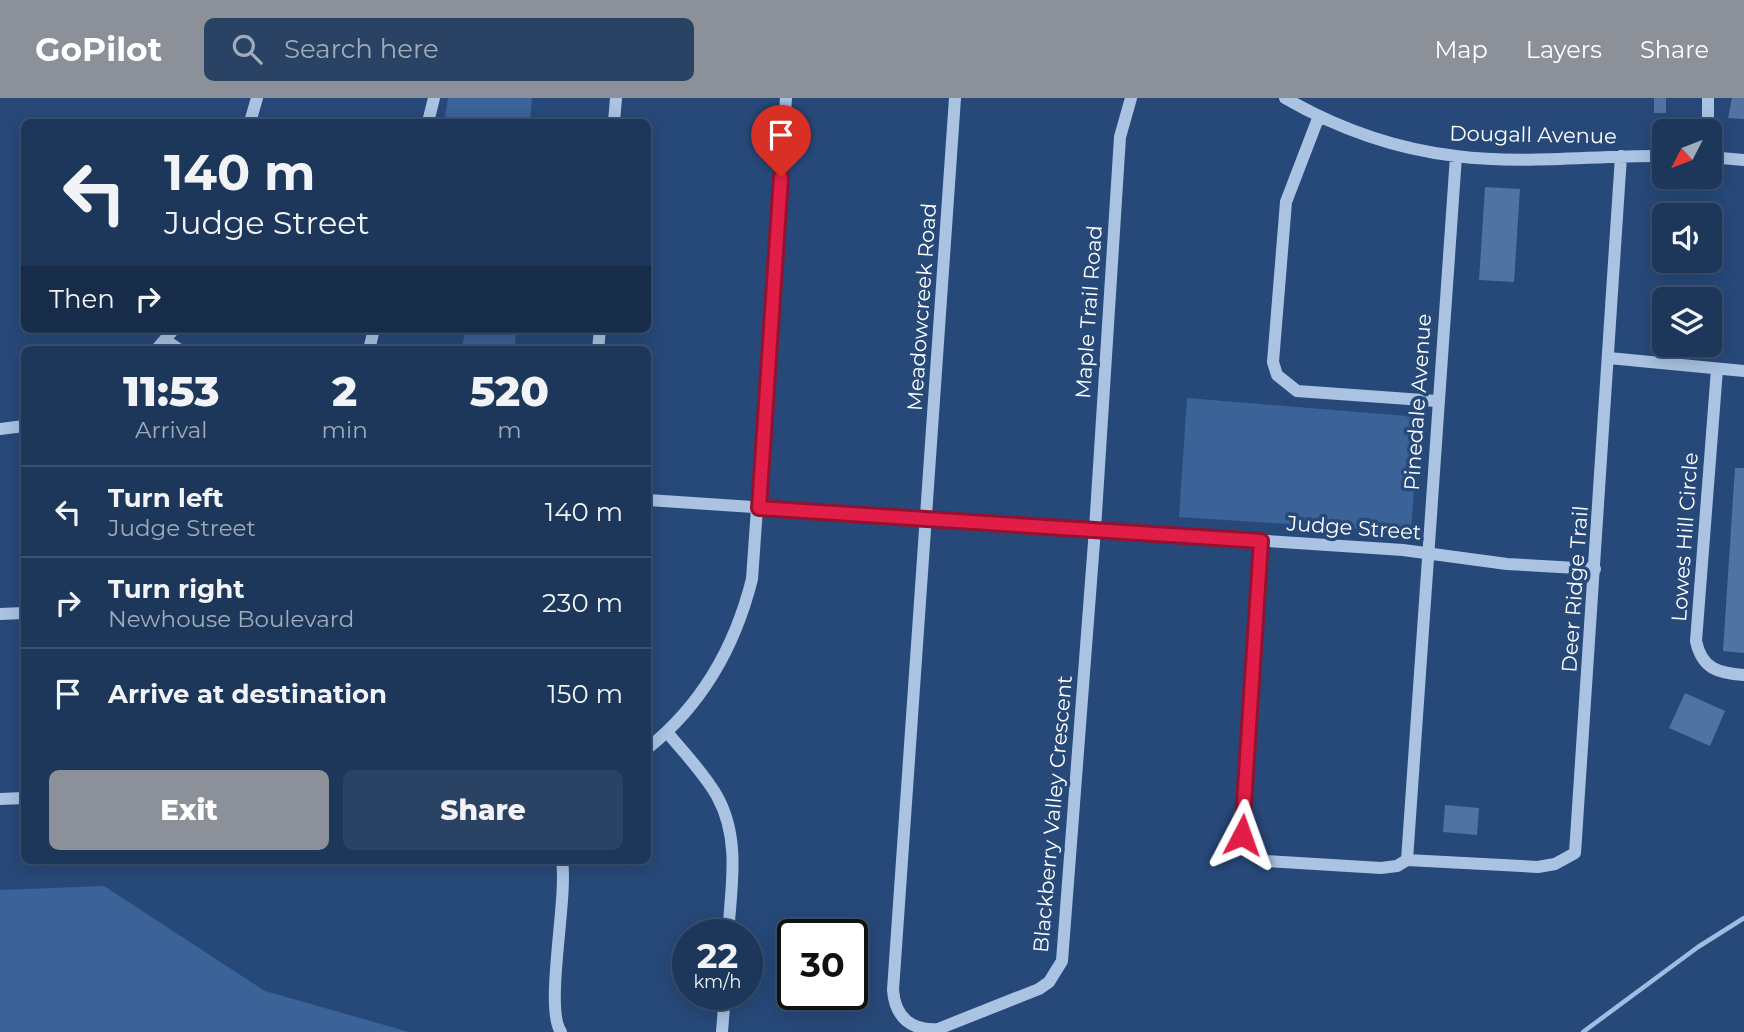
<!DOCTYPE html>
<style>
body{margin:0;font-family:Montserrat,sans-serif;background:#2a4264;color:#f1f3f6;height:100vh;display:flex;flex-direction:column;font-size:26px;white-space:nowrap}
*{box-sizing:border-box;margin:0}
p{font-size:23px;color:#a0acbb}
.icon{flex:none;width:38px;height:38px;fill:none;stroke:currentColor;stroke-width:2;stroke-linecap:round;stroke-linejoin:round}
.map{position:relative;flex:1;overflow:hidden}
.sheet{position:absolute;left:21px;top:248px;width:630px;height:518px;display:flex;flex-direction:column;background:#1d375b;border-radius:10px;box-shadow:0 4px 18px #0003,0 0 0 2px #3b5171}
.sheet>*{flex:none}
.guide{position:absolute;left:21px;top:21px;width:630px;height:214px;border-radius:10px;box-shadow:0 4px 18px #0003,0 0 0 2px #3b5171;background:#1d375b;color:#f1f3f6;overflow:hidden}
.needle{width:46px;rotate:228deg}
.tools{position:absolute;left:1652px;top:21px;display:grid;gap:14px}
.tools a{display:grid;place-items:center;width:70px;height:70px;border-radius:10px;background:#1d375b;box-shadow:0 4px 18px #0003,0 0 0 2px #3b5171;font-size:35px}
.speed{position:absolute;left:672px;top:821px;display:flex;gap:14px;font-size:35px;font-weight:700;text-align:center}
.speed>*{display:grid;place-content:center;width:91px;height:91px;border-radius:50%;background:#1d375b;box-shadow:0 4px 18px #0003,0 0 0 2px #3b5171;line-height:1}
.speed small{font-size:18px;font-weight:400}
.speed .limit{border:4px solid #111;border-radius:10px;background:#fff;color:#111}
.pin{position:absolute;display:grid;place-items:center;width:60px;height:60px;color:#fff;margin:-72px -30px;border-radius:50% 50% 50% 0;rotate:-45deg;box-shadow:0 0 7px #0007}
.pin .icon{rotate:45deg}
.me{position:absolute;width:77px;margin:-38px;rotate:4deg;stroke-linejoin:round;filter:drop-shadow(0 0 5px #0008)}
.turn{display:flex;align-items:center;gap:24px;height:147px;padding:0 28px;font-size:32px}
.turn .icon{width:91px;height:91px;stroke-width:2.5}
.turn b{display:block;font-size:49px;line-height:60px}
.then{display:flex;align-items:center;height:66px;padding:0 28px;background:#0003;gap:14px;font-size:26px}
.eta{display:flex;justify-content:space-evenly;align-items:center;height:119px;text-align:center}
.eta b{font-size:42px;font-weight:800;line-height:49px}
.action{display:flex;gap:14px;margin-top:auto;padding:14px 28px}
.action a{flex:1;height:80px;border-radius:10px;background:#8c9099;color:#fff;font-size:28px;font-weight:800;line-height:80px;text-align:center}
.action a+a{background:#2a4264;color:#f1f3f6}
ul{padding:0;list-style:none}
li{display:flex;align-items:center;gap:21px;height:91px;padding:0 28px;border-top:2px solid #3b5171}
li div{flex:1}
li b{display:block;font-size:26px}
li em{font-style:normal}
header{display:flex;align-items:center;gap:42px;box-sizing:border-box;height:98px;padding:0 35px;background:#8c9099;color:#fff}
header strong{font-size:33px}
nav{display:flex;gap:38px;margin-inline-start:auto;font-size:24px}
.search{width:490px;height:63px;background:#2a4264;display:flex;align-items:center;gap:18px;box-sizing:border-box;padding:0 24px;border-radius:10px;color:#a0acbb;font-size:26px}
.map>svg:first-child{display:block}
.green{fill:#3b6397}
.lines{fill:none;stroke-linecap:round;stroke-linejoin:round}
.stream{stroke:#9fbde3;stroke-width:4.5}
.building{fill:#5073a3}
.minor{stroke:#aac3e3;stroke-width:12}
.route-casing{stroke:#92132f;stroke-width:18}
.route{stroke:#e11d48;stroke-width:12}
.labels{text-anchor:middle;stroke-width:7;stroke-linejoin:round;paint-order:stroke}
.street-label{font-size:21px;fill:#fff;stroke:#274979}
</style>
<header>
<strong>GoPilot</strong>
<div class="search"><svg class="icon" aria-label="search" viewBox="0 0 24 24"><circle cx="10" cy="10" r="6"/><path d="M15 15l6 6"/></svg>Search here</div>
<nav><a>Map</a><a>Layers</a><a>Share</a></nav>
</header>
<div class="map">
<svg width="1744" height="934" viewBox="0 0 1744 934">
<rect width="100%" height="100%" fill="#274979"/>
<path class="green" d="M448 0H532L530 24H444Z
M466 231H516L515 252H461Z
M1187 300 1419 319 1411 434 1179 419Z
M104 788 265 893 409 934H0V792Z"/>
<g class="lines">
<path class="stream" d="M1583 934 1698 849 1744 820"/>
</g>
<path class="building" d="M1654 0H1666V15H1654Z
M1732 0H1744V21L1728 20Z
M1485 89 1520 91 1514 184 1479 182Z
M1735 370H1744V555L1723 553Z
M1685 595 1725 613 1710 648 1669 630Z
M1445 707 1479 710 1477 737 1443 734Z"/>
<g class="lines">
<path class="minor" d="M955 0 893 892C895 919 911 933 938 931L1039 891 1049 884 1062 863 1095 431 1120 39 1131 0
M1285 0C1337 30 1396 51 1456 58 1524 67 1596 57 1664 58
M1708 0V33
M1319 18 1286 104 1273 264 1277 277 1297 293 1437 303
M250 24 257 0
M428 24 434 0
M614 24 616 0
M1710 59 1744 62
M165 242 180 252
M156 252 174 231
M369 252 374 231
M598 252 600 231
M1609 260 1744 273
M1717 271 1696 543C1702 571 1718 575 1744 577
M0 331 24 328
M648 402 1403 452 1507 466 1595 471
M1261 443 1242 737C1247 750 1252 756 1265 763L1381 770 1397 768 1407 762
M0 516 24 515
M667 634C684 655 704 675 717 698 741 741 731 790 728 836
M648 650C703 606 735 549 752 481L786 0
M0 701 24 700
M1407 762 1538 769 1555 766 1575 755 1621 58
M1407 762 1456 58
M561 934C544 910 568 801 562 763
M722 934 725 896"/>
</g>
<g class="lines">
<g class="route-casing">
<path id="route" d="M781 79 759 410 1261 443 1242 737"/>
</g>
<use href="#route" class="route"/>
</g>
<g class="labels">
<g class="street-label">
<text transform="translate(1533 37) rotate(1)" y="7">Dougall Avenue</text>
<text transform="translate(922 209) rotate(-86)" y="7">Meadowcreek Road</text>
<text transform="translate(1089 214) rotate(-86)" y="7">Maple Trail Road</text>
<text transform="translate(1418 304) rotate(-86)" y="7">Pinedale Avenue</text>
<text transform="translate(1354 430) rotate(4)" y="7">Judge Street</text>
<text transform="translate(1685 439) rotate(-86)" y="7">Lowes Hill Circle</text>
<text transform="translate(1575 491) rotate(-86)" y="7">Deer Ridge Trail</text>
<text transform="translate(1053 716) rotate(-85)" y="7">Blackberry Valley Crescent</text>
</g>
</g>
</svg>
<div class="tools">
<a><svg class="needle" viewBox="-14 -14 28 28"><path d="M0-13l5 13h-10z" fill="#e53935"/><path d="M0 13l5-13h-10z" fill="#a0acbb"/></svg></a>
<a><svg class="icon" aria-label="sound" viewBox="0 0 24 24"><path d="M4 9h4l5-4v14l-5-4H4zM17 9q2 3 0 6"/></svg></a>
<a><svg class="icon" aria-label="layers" viewBox="0 0 24 24"><path d="M12 4l9 5-9 5-9-5zM3 14l9 5 9-5"/></svg></a>
</div>
<div class="speed"><div>22<small>km/h</small></div><div class="limit">30</div></div>
<div class="pin" style="left:781px;top:79px;background:#d93025"><svg class="icon" aria-label="arrive" viewBox="0 0 24 24"><path d="M6 21V4h12l-3 4 3 4H6"/></svg></div>
<svg class="me" style="left:1242px;top:737px" viewBox="-20 -20 40 40"><path d="M0-17L14 15 0 8-14 15z" fill="#e11d48" stroke="#fff" stroke-width="4"/></svg>
<div class="guide">
<div class="turn"><svg class="icon" aria-label="left" viewBox="0 0 24 24"><path d="M17 20v-9H6M10 6l-5 5 5 5"/></svg><div><b>140 m</b>Judge Street</div></div>
<div class="then">Then<svg class="icon" aria-label="right" viewBox="0 0 24 24"><path d="M7 20v-9h11M14 6l5 5-5 5"/></svg></div>
</div>
<section class="sheet">
<div class="eta">
<div><b>11:53</b><p>Arrival</p></div>
<div><b>2</b><p>min</p></div>
<div><b>520</b><p>m</p></div>
</div>
<ul>
<li><svg class="icon" aria-label="left" viewBox="0 0 24 24"><path d="M17 20v-9H6M10 6l-5 5 5 5"/></svg><div><b>Turn left</b><p>Judge Street</p></div><em>140 m</em></li>
<li><svg class="icon" aria-label="right" viewBox="0 0 24 24"><path d="M7 20v-9h11M14 6l5 5-5 5"/></svg><div><b>Turn right</b><p>Newhouse Boulevard</p></div><em>230 m</em></li>
<li><svg class="icon" aria-label="arrive" viewBox="0 0 24 24"><path d="M6 21V4h12l-3 4 3 4H6"/></svg><div><b>Arrive at destination</b></div><em>150 m</em></li>
</ul>
<div class="action"><a>Exit</a><a>Share</a></div>
</section>
</div>
